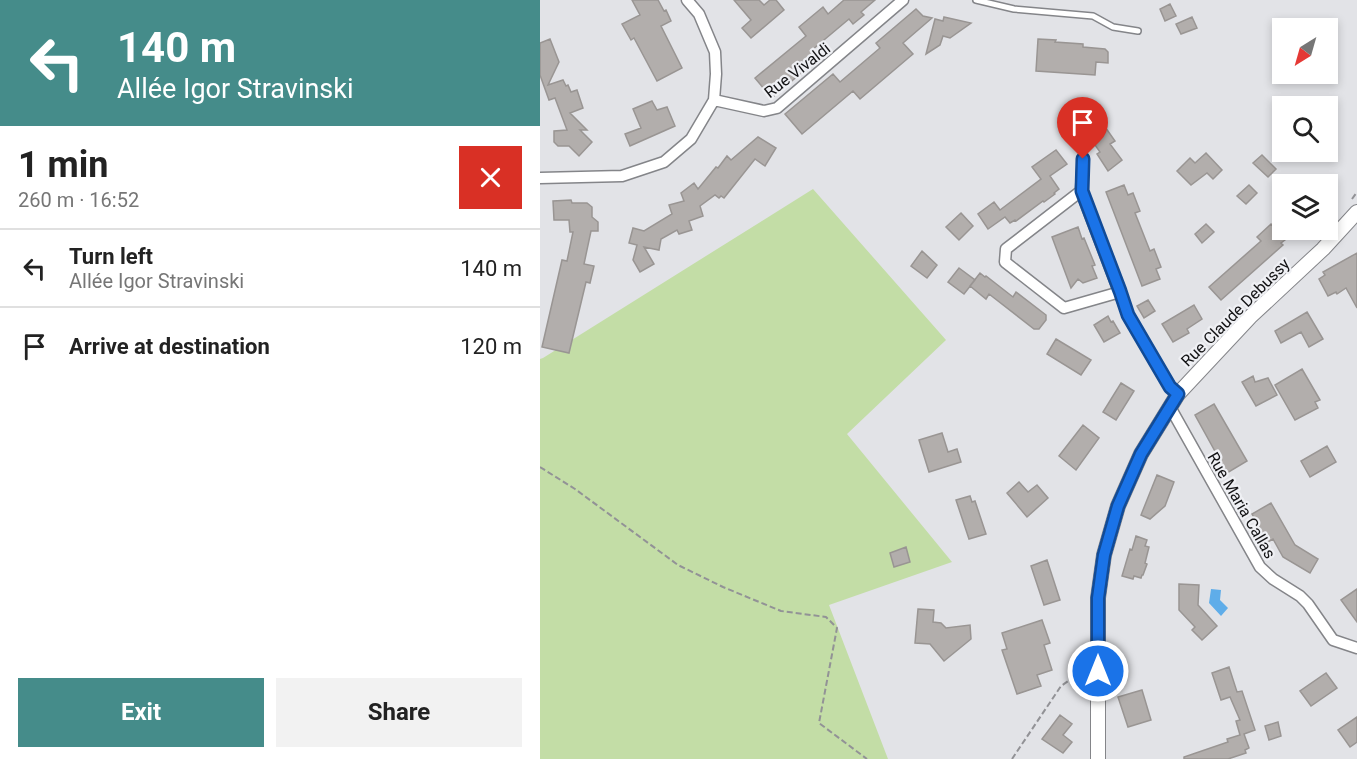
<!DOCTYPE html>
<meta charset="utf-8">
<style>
body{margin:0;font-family:Roboto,sans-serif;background:#f2f2f2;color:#222;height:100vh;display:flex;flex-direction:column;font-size:22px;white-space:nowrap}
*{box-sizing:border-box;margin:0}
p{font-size:20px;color:#767676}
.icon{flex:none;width:33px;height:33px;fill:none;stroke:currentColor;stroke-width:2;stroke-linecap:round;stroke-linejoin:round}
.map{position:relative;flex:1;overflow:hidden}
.panel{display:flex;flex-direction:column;background:#fff;width:540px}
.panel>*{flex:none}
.guide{background:#458c8a;color:#fff;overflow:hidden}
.needle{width:39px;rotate:217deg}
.buttons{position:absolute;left:732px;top:18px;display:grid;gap:12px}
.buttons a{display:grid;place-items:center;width:66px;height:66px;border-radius:0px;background:#fff;box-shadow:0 3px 9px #0003;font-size:30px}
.pin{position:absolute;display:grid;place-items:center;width:51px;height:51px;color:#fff;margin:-62px -26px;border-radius:50% 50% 50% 0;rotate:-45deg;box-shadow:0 0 6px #0007}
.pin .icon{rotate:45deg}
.me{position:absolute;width:66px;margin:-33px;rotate:0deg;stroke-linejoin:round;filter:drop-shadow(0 0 4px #0008)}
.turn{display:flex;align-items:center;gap:21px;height:126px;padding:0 18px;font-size:27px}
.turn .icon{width:78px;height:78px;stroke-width:2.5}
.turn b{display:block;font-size:42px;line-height:51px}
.round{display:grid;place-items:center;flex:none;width:63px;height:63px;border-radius:0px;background:#f2f2f2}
.summary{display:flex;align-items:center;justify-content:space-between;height:102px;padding:0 18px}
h1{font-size:36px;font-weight:700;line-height:45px}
.cta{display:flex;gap:12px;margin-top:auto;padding:12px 18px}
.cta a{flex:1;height:69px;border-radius:0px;background:#458c8a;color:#fff;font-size:24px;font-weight:700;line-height:69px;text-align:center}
.cta a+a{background:#f2f2f2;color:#222}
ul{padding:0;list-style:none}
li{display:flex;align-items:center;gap:18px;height:78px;padding:0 18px;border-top:2px solid #e0e0e0}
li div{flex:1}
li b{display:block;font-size:22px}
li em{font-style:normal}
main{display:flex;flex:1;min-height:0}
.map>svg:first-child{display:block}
.green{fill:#c3dda6}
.water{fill:#5fade9}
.building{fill:#b2aeac;stroke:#999593;stroke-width:1.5}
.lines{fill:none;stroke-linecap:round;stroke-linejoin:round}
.service-casing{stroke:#848589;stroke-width:8}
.minor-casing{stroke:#848589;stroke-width:13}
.tertiary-casing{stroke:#848589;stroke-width:16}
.path{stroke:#929296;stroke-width:2;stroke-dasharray:6 3;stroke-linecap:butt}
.service{stroke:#fff;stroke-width:5}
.minor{stroke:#fff;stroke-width:10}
.tertiary{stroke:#fff;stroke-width:14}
.route-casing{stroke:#114b97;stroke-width:15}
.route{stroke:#1a73e8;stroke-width:10}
.labels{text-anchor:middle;stroke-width:4.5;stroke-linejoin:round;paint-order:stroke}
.street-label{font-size:16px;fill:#121214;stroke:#eff0f4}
</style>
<main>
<section class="panel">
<div class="guide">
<div class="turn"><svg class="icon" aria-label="left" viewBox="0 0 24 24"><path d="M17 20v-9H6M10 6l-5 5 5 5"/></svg><div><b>140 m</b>Allée Igor Stravinski</div></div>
</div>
<div class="summary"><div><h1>1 min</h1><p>260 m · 16:52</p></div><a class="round" style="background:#d93025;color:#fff"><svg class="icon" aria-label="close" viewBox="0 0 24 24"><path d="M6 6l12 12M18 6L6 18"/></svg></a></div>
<ul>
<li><svg class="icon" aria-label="left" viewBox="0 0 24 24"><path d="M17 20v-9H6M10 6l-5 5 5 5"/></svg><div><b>Turn left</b><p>Allée Igor Stravinski</p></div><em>140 m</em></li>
<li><svg class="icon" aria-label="arrive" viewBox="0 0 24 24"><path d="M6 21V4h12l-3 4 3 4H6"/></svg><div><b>Arrive at destination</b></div><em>120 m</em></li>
</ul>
<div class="cta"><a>Exit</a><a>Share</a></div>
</section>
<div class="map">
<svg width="817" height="759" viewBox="0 0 817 759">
<rect width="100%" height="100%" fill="#e2e3e7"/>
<path class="green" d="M273 189 406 340 307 434 412 562 289 605 348 759H0V359L3 358Z"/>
<path class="water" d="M671 589 681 590 680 600 688 608 681 616 669 603Z"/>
<path class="building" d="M92 0H118L124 11 126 10 131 21 121 26 142 68 117 81 94 38 91 40 82 24 100 15Z
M194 0H219L224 5 230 0H236L244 10 211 38 202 28 211 20Z
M304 0H335L321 12 324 15 313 24 309 19 272 50 279 58 234 96H230L215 78 266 36 259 27 283 7 288 14Z
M630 4 636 16 625 21 620 9Z
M376 9 383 16 392 18 363 43 373 54 320 99 313 91 262 134 245 114 293 74 300 82 340 48 336 43Z
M404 17 431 23 410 38 403 36 400 45 386 54 395 19 403 21Z
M652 17 657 28 641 34 636 24Z
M10 39 19 62 8 85 23 80 26 86 28 85 31 92 37 90 43 108 30 113 47 130H40L52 142 39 156 29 146H18L14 142V131L27 130 15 98 9 100 0 75V43Z
M498 39 516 40 515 42 543 44V47L565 49 568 52V63L556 62 555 75 496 71Z
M112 101 117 110 127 107 135 126 90 146 85 134 101 128 93 109Z
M563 124 575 141 570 144 582 160 568 171 557 154 560 152 548 135Z
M218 137 236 148 225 166 215 159 184 198 181 196 179 198 175 195 160 206 163 216 149 221 152 230 139 234 137 230 121 239 119 250 104 247 114 264 100 272 93 260 97 245 89 243 93 228 104 231 132 214 129 205 144 201 141 193 154 183 158 189 176 167 178 168 187 156 191 160Z
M516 150 527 164 510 176 519 189 514 193 515 194 504 202 503 201 476 221 475 220 470 223 465 217 448 229 438 214 454 202 460 210 501 179 492 167Z
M666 153 682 170 673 179 667 173 651 185 637 171 650 158 655 163Z
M722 155 736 169 728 177 713 163Z
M584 185 588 195 593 193 600 211 595 213 599 223 610 251 614 249 621 267 616 269 620 279 602 286 566 192Z
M709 185 717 193 706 204 697 196Z
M31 200 32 203H47L52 207V217L58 222V231H51L44 264 54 266 50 283 46 282 29 353 2 347 22 260 27 261 33 232H30L29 220H14L13 201Z
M421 213 433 226 419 240 406 227Z
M666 224 674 232 662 243 655 234Z
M731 224 745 240 741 243 743 245 681 300 669 287 721 241 717 237Z
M538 227 542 239 544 238 555 265 552 266 557 278 543 283 538 279 531 288 512 237Z
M382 251 397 265 387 278 371 266Z
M817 253V308L806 288 797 294 796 292 788 296 779 279 785 275 783 272Z
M419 268 435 280 424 294 408 282Z
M440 273 445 277 446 276 473 297 476 292 506 315V320L499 329H494L449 294 446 299 430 286Z
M608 300 615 311 604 318 597 306Z
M654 305 662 319 647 329 649 333 633 342 622 324Z
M767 312 783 339 769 347 761 332 741 343 735 331Z
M568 316 571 322 573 321 580 333 564 342 554 325Z
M516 339 551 360 541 375 507 354Z
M762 369 780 400 775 402 778 408 755 420 735 385Z
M713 376 715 382 728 378 737 395 716 406 702 382Z
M581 383 594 391 576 420 563 412Z
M674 404 707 461 687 473 655 415Z
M543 425 559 438 536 470 519 456Z
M402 433 408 452 417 449 421 462 389 472 379 440Z
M787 446 796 462 770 477 761 461Z
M617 475 634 482 625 506 610 519 601 515Z
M479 482 488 492 497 485 508 498 487 517 467 493Z
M430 496 432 502 435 501 446 534 429 539 416 500Z
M731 503 755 545 778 559 770 573 743 557 733 539 728 542 712 514Z
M596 536 607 540 605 546 609 547 605 563 607 564 603 575H602L601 578 594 576 593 579 582 576 590 549 592 550Z
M366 547 370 562 354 567 350 553Z
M507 560 520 600 504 605 491 566Z
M639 584 659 585 658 605 677 626 662 640 652 630 655 627 639 610Z
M817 589V622L801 600Z
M378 609 394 610 393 622 401 623 406 628 430 625 431 639 404 661 390 644 375 643Z
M502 620 510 643 504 645 512 670 497 675 501 686 477 694 462 650 467 649 462 633Z
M689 667 697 692 702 691 715 730 704 734 709 748 705 750 706 753 688 759H644V757L688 742 687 739 700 735 696 721 700 720 690 697 681 700 672 673Z
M786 673 797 688 771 706 760 691Z
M602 690 611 720 588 727 578 697Z
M520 715 532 724 523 735 532 742 523 753 502 739Z
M817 717V742L810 747 798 730Z
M738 722 741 736 729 740 725 726Z"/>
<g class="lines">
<g class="service-casing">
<path id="service" d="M436 0 474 9 553 16 573 27 598 31"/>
</g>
<g class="minor-casing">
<path id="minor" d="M174 100 224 111 237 108 363 0
M0 178 82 176 124 162 151 139 174 100 176 74 175 52 159 14 147 0
M541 191 543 159
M580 292 524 308 465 262 466 249 541 191 588 315 630 387 638 394
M630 407 720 567 733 579 760 596 768 604 793 640 817 648"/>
</g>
<g class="tertiary-casing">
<path id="tertiary" d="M558 759V598L564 555 578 506 601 454 638 394 710 317 783 249 817 212"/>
</g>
<path class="path" d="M812 199 817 192
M0 467 35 489 138 565 183 587 241 611 286 617 297 628 279 723 327 759
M472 759 521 686 534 677 544 674"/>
<use href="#service" class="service"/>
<use href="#minor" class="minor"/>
<use href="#tertiary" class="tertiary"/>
</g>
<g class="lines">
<g class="route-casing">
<path id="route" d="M543 159 542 191 580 291 588 315 630 387 638 394 601 454 578 506 564 555 558 598V671"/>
</g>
<use href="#route" class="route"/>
</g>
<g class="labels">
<g class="street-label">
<text transform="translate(257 70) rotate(-38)" y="6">Rue Vivaldi</text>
<text transform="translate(695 312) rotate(-45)" y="6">Rue Claude Debussy</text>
<text transform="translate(702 505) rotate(60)" y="6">Rue Maria Callas</text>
</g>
</g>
</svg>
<div class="buttons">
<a><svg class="needle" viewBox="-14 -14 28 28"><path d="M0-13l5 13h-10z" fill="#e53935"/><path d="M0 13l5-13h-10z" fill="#767676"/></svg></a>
<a><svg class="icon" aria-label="search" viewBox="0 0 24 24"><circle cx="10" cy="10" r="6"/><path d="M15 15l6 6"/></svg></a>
<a><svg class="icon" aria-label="layers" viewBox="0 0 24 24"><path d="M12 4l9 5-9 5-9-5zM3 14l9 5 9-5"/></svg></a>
</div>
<div class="pin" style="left:543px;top:159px;background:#d93025"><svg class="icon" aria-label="arrive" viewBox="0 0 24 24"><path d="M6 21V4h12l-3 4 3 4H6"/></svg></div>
<svg class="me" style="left:558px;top:671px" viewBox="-20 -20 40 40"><circle r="17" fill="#1a73e8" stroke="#fff" stroke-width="3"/><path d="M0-11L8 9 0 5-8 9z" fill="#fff"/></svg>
</div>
</main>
